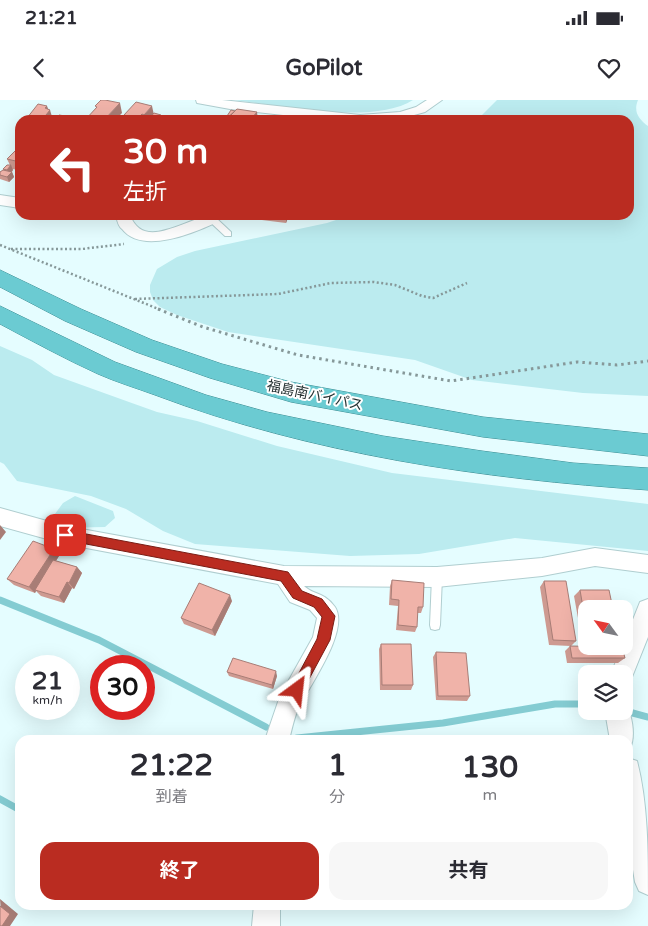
<!DOCTYPE html>
<html lang="ja">
<meta charset="utf-8">
<style>
body{margin:0;font-family:"Varela Round","Noto Sans JP",sans-serif;background:#f7f7f7;color:#2b2b33;height:100vh;display:flex;flex-direction:column;font-size:19px;white-space:nowrap}
*{box-sizing:border-box;margin:0}
p{font-size:16px;color:#7c7c81}
.icon{flex:none;width:28px;height:28px;fill:none;stroke:currentColor;stroke-width:2;stroke-linecap:round;stroke-linejoin:round}
.map{position:relative;flex:1;overflow:hidden}
.sheet{position:absolute;left:15px;top:635px;width:618px;height:175px;display:flex;flex-direction:column;background:#fff;border-radius:15px;box-shadow:0 5px 20px #0002}
.sheet>*{flex:none}
.hud{position:absolute;left:15px;top:15px;width:619px;height:105px;border-radius:15px;box-shadow:0 5px 20px #0002;background:#ba2c21;color:#fff;overflow:hidden}
.needle{width:32px;rotate:303deg}
.fabs{position:absolute;left:578px;top:500px;display:grid;gap:10px}
.fabs a{display:grid;place-items:center;width:55px;height:55px;border-radius:10px;background:#fff;box-shadow:0 5px 20px #0002;font-size:25px}
.speed{position:absolute;left:15px;top:555px;display:flex;gap:10px;font-size:25px;font-weight:700;text-align:center}
.speed>*{display:grid;place-content:center;width:65px;height:65px;border-radius:50%;background:#fff;box-shadow:0 5px 20px #0002;line-height:1}
.speed small{font-size:12px;font-weight:400}
.speed .limit{border:8px solid #d22;background:#fff;color:#111}
.pin{position:absolute;display:grid;place-items:center;width:42px;height:42px;color:#fff;margin:-21px;border-radius:10px;box-shadow:0 2px 8px #0006}
.me{position:absolute;width:55px;margin:-28px;rotate:30deg;stroke-linejoin:round;filter:drop-shadow(0 0 4px #0008)}
.turn{display:flex;align-items:center;gap:18px;height:105px;padding:0 25px;font-size:22px}
.turn .icon{width:65px;height:65px;stroke-width:2.5}
.turn b{display:block;font-size:35px;line-height:42px}
.eta{display:flex;justify-content:space-evenly;align-items:center;height:85px;text-align:center}
.eta b{font-size:30px;font-weight:700;line-height:35px}
.primary-button{display:flex;gap:10px;margin-top:auto;padding:10px 25px}
.primary-button a{flex:1;height:58px;border-radius:15px;background:#ba2c21;color:#fff;font-size:20px;font-weight:700;line-height:58px;text-align:center}
.primary-button a+a{background:#f7f7f7;color:#2b2b33}
.status{display:flex;justify-content:space-between;align-items:center;height:35px;padding:0 25px;background:#fff;direction:ltr}
.status svg{height:14px;fill:currentColor}
header{display:flex;justify-content:space-between;align-items:center;height:65px;padding:0 25px;background:#fff;font-size:22px;font-weight:700}
.map>svg:first-child{display:block}
.green{fill:#bbebef}
.lines{fill:none;stroke-linecap:round;stroke-linejoin:round}
.stream{stroke:#84ccd2;stroke-width:7}
.service-casing{stroke:#b0ced0;stroke-width:2}
.minor-casing{stroke:#b0ced0;stroke-width:2}
.trunk-casing{stroke:#3b8d93;stroke-width:1}
.path-far1{stroke:#869899;stroke-width:2.5;stroke-dasharray:2 2.5;stroke-linecap:butt}
.path{stroke:#869899;stroke-width:3;stroke-dasharray:2.5 4;stroke-linecap:butt}
.service{fill:#fff;fill-rule:evenodd}
.minor{fill:#fff;fill-rule:evenodd}
.trunk{fill:#6bcbd2;fill-rule:evenodd}
.wall{fill:#ce9a91}
.shaded-wall{fill:#a87d76}
.building{fill:#f0b3a9;stroke:#a87d76}
.route{fill:#ba2c21;stroke:#791d15}
.labels{text-anchor:middle;stroke-width:4;stroke-linejoin:round;paint-order:stroke}
.street-label{font-size:14px;fill:#263233;stroke:#fff}
</style>
<div class="status"><b>21:21</b><svg viewBox="0 0 49 12"><path d="M0 12V9h3v3zM5 12V6h3v6zM10 12V3h3v9zM15 12V0h3v12zM26 1h20v11H26zM47 4h2v5h-2z"/></svg></div>
<header><svg class="icon" aria-label="back" viewBox="0 0 24 24"><path d="M15 5l-7 7 7 7"/></svg>GoPilot<svg class="icon" aria-label="heart" viewBox="0 0 24 24"><path d="M12 20l-8-8c-3-5 5-10 8-4 3-6 11-1 8 4z"/></svg></header>
<div class="map">
<svg width="648" height="826" viewBox="0 0 648 826">
<rect width="100%" height="100%" fill="#e5fdff"/>
<path class="green" d="M235 0H413C374 25 281 6 235 0Z
M497 0H638C633 12 639 19 648 26V296L583 293 472 280 415 260 228 232 177 215 160 207 153 200 150 192V185L157 169 177 157 195 151 327 123 351 115H629V20H477Z
M0 246 32 260 54 275 129 302 157 312 197 321 277 346 392 373 648 404V451L515 438 419 454 350 456 195 444 163 431 126 409 91 396 17 381 4 364 0 362Z
M75 396 113 411 115 418 105 427 53 428 52 418 63 403Z"/>
<g class="lines">
<path class="stream" d="M0 500 99 540 266 627
M629 612 648 617
M297 638 443 623 555 604H586
M0 699 20 710"/>
<g class="service-casing">
<path id="service" d="M209 117H215L231 132V136H225L209 121Z
M437 472 441 474 442 477 440 525 439 529 435 530 431 529 430 525 432 477 433 474Z"/>
</g>
<g class="minor-casing">
<path id="minor" d="M196 0H222L360 15 400 12 416 7 427 0H442L425 12 396 20H328L230 9 197 3Z
M0 95 20 98V108L0 105Z
M116 115H130C145 155 192 112 217 116L219 119 217 122C194 133 142 155 122 129 118 126 117 120 116 115Z
M0 408 65 426 284 466 437 467 542 458 595 448 648 455V473L595 466 542 476 437 487 304 486C315 496 323 491 335 507 350 530 310 585 299 607 294 617 292 629 289 640H265L280 596 313 537 317 518 310 510 290 502 278 484 65 444 0 426Z
M648 499V537L630 582 624 585V574H611L622 546H624V542L640 502Z
M624 602C632 612 636 636 630 648L628 650V640H610L605 611H624Z
M628 658 637 661C648 703 648 752 648 795L639 791 635 782 628 739Z
M254 805H280V826H252Z"/>
</g>
<g class="trunk-casing">
<path id="trunk" d="M0 170 81 209 152 240 222 264 291 282 483 317 648 334V356L483 337 291 302 210 278 136 252 65 221 0 187Z
M0 206 115 262 206 295 267 312 383 336 482 351 573 363 648 368V390C482 379 311 354 155 295 136 288 116 282 98 274 65 259 32 241 0 224Z"/>
</g>
<path class="path-far1" d="M0 145 161 210
M11 149H82L124 144
M135 199 278 194 331 183 374 182 395 185 422 196 433 198 467 183"/>
<path class="path" d="M158 209 203 227 298 255 451 281 577 262 617 265 648 261"/>
<use href="#service" class="service"/>
<use href="#minor" class="minor"/>
<use href="#trunk" class="trunk"/>
</g>
<path class="wall" d="M48 10 53 20H25L27 19V18Z
M154 13 162 20H126L124 15Z
M20 26V40L16 31Z
M20 46V70L12 69 13 70 12 72 14 77 9 82 0 79V72L3 70V69L10 65 7 59Z
M262 115H289L286 123 262 120Z
M54 449 59 456 56 461 77 467 82 473 74 489 72 488 64 503 41 496 36 491 35 493 14 485 7 479Z
M392 480 423 507 421 513H417V527L415 532 396 530 398 506 389 505 390 486Z
M544 481 576 541 571 546 549 545 540 487Z
M580 490 586 509V540H582L574 496Z
M232 501 215 536 184 524 181 518Z
M381 544 413 585 411 590H380L379 549Z
M570 546 625 558 618 563H567L565 551Z
M436 552 470 596 467 601 436 600 433 557Z
M227 572 277 576 273 589 229 576Z"/>
<path class="shaded-wall" d="M120 3 122 13 115 20H104Z
M47 6 49 11 50 10 53 20H42L45 8Z
M152 6 154 15 149 20H145L144 15Z
M257 12 258 20H250Z
M142 14 143 20H138V18Z
M161 15 162 20H156Z
M11 65 13 70 9 74 7 70Z
M12 72 14 77 9 82 7 77Z
M286 115H289L286 123Z
M0 425 6 432 0 440Z
M54 449 59 456 37 490H35L36 491 35 493 29 487Z
M77 467 82 473 74 489 69 483Z
M67 482 72 488 64 503 59 497Z
M230 495 232 501 215 536 212 530Z
M276 571 277 576 273 589 272 585Z
M0 799 18 814 10 826H2Z"/>
<path class="building" d="M101 0H105L120 3 104 20H85L97 7 95 6Z
M136 2 152 6 144 15 142 14 138 18 124 15Z
M38 4 47 6 45 8 50 10 42 20 27 18Z
M237 9 257 12 250 20H225Z
M231 10 235 11 229 17 227 16Z
M154 13 161 15 156 20H148Z
M59 15 71 17 69 20H56Z
M20 26V31H16Z
M20 46V62L7 59Z
M7 65H11L7 70 3 69Z
M3 70 12 72 7 77 0 75V72Z
M33 441 54 449 29 487 7 479Z
M53 460 77 467 69 483 67 482 59 497 35 490Z
M392 480 424 483 423 507H418L417 527 398 525 399 500 391 499Z
M544 481H566L576 541 553 540Z
M199 483 230 495 212 530 181 518Z
M580 490H609L613 509H586V525Z
M381 544H411L413 585H382Z
M570 546 622 547 625 558H572Z
M436 552 466 553 470 596H438Z
M233 558 276 571 272 585 227 572Z
M0 806 10 814 2 826H0Z"/>
<path class="route" d="M65 430 288 472 302 491 322 499 335 516 330 540 301 594 297 596 292 594 290 590 317 539 322 517 314 507 293 498 281 481 65 440 61 439 59 435 61 432Z"/>
<g class="labels">
<g class="street-label">
<text transform="translate(315 295) rotate(12)" y="5">福島南バイパス</text>
</g>
</g>
</svg>
<div class="fabs">
<a><svg class="needle" viewBox="-14 -14 28 28"><path d="M0-13l5 13h-10z" fill="#e53935"/><path d="M0 13l5-13h-10z" fill="#7c7c81"/></svg></a>
<a><svg class="icon" aria-label="layers" viewBox="0 0 24 24"><path d="M12 4l9 5-9 5-9-5zM3 14l9 5 9-5"/></svg></a>
</div>
<div class="speed"><div>21<small>km/h</small></div><div class="limit">30</div></div>
<div class="pin" style="left:65px;top:435px;background:#d93025"><svg class="icon" aria-label="arrive" viewBox="0 0 24 24"><path d="M6 21V4h12l-3 4 3 4H6"/></svg></div>
<svg class="me" style="left:297px;top:590px" viewBox="-20 -20 40 40"><path d="M0-17L14 15 0 8-14 15z" fill="#ba2c21" stroke="#fff" stroke-width="4"/></svg>
<div class="hud">
<div class="turn"><svg class="icon" aria-label="left" viewBox="0 0 24 24"><path d="M17 20v-9H6M10 6l-5 5 5 5"/></svg><div><b>30 m</b>左折</div></div>
</div>
<section class="sheet">
<div class="eta">
<div><b>21:22</b><p>到着</p></div>
<div><b>1</b><p>分</p></div>
<div><b>130</b><p>m</p></div>
</div>
<div class="primary-button"><a>終了</a><a>共有</a></div>
</section>
</div>
